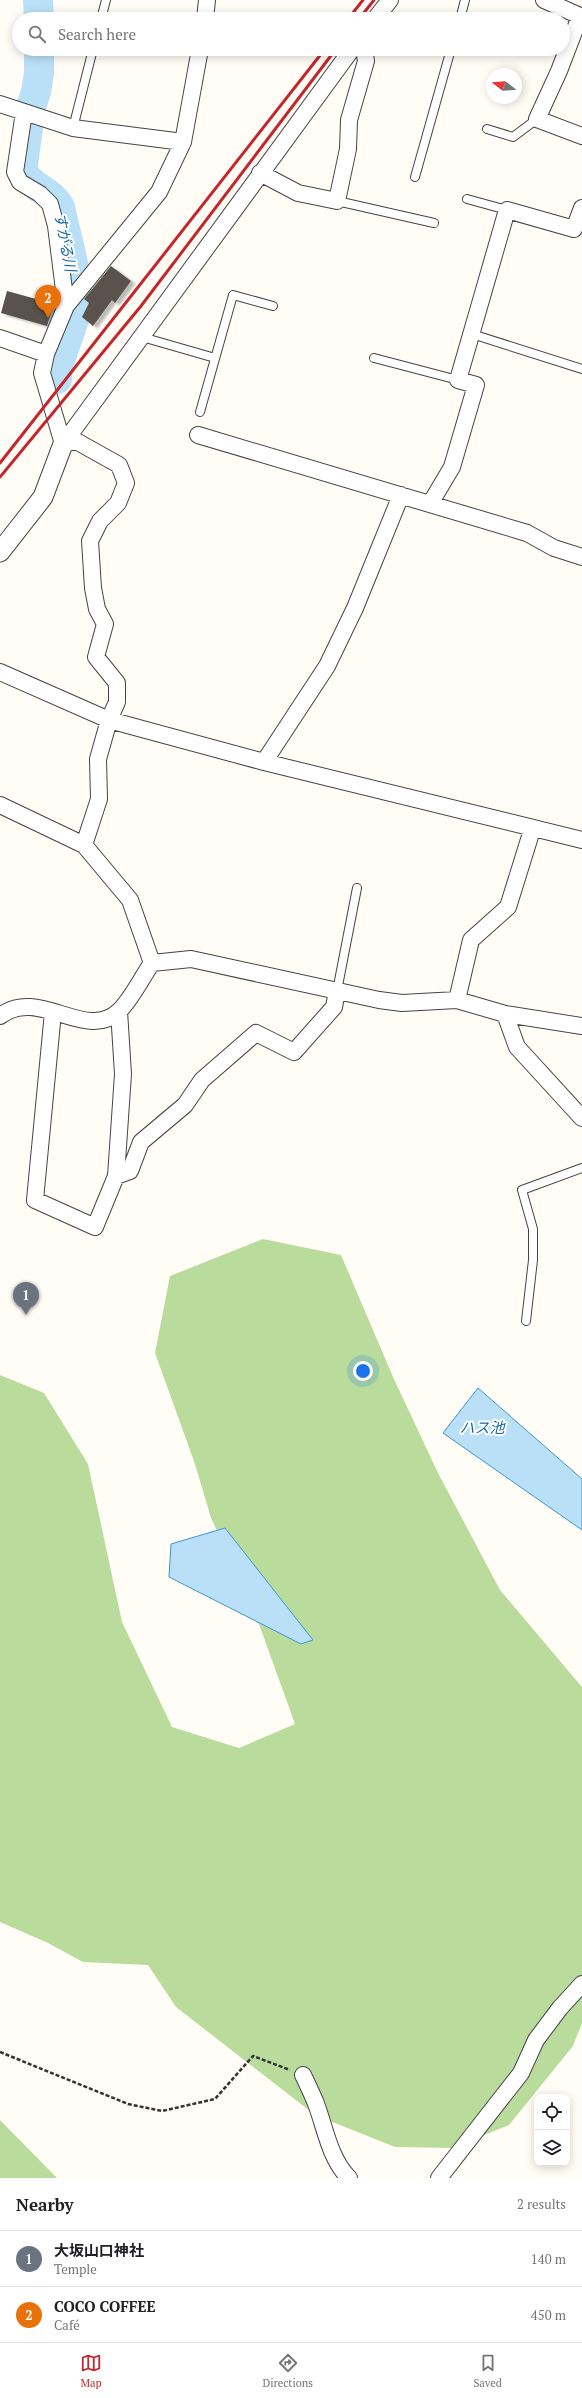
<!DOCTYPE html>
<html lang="en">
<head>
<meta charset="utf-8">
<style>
	:root { --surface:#fff; --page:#f6f6f6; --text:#202124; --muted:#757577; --line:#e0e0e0; --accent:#c4262e }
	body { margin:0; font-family:"PT Serif","Noto Sans JP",serif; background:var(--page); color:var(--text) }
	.controls { position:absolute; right:12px; bottom:12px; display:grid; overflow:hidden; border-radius:8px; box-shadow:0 2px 10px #0003 }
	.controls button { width:36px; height:36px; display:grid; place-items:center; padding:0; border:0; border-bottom:1px solid var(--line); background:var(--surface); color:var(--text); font:20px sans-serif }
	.compass { position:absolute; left:486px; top:68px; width:36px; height:36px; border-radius:50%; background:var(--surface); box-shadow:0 2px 10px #0003; rotate:287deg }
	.you { position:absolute; left:363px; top:1371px; width:14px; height:14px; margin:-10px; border:3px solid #fff; border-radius:50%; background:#1a73e8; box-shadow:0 0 0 6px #1a73e833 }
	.badge { display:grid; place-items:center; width:26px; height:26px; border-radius:50%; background:var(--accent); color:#fff; font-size:13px; font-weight:700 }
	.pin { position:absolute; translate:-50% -33px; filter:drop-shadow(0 1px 2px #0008) }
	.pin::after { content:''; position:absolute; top:21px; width:14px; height:12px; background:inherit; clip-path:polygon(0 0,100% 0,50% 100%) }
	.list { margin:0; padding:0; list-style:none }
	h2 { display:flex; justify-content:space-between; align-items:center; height:52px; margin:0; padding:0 16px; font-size:17px }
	h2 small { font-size:13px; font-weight:400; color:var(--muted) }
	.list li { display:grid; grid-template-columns:26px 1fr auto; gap:12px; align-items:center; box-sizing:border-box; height:56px; padding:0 16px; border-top:1px solid var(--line) }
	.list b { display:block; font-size:15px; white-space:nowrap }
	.list p { margin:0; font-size:13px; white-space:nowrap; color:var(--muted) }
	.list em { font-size:13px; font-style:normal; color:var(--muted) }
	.icon { flex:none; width:22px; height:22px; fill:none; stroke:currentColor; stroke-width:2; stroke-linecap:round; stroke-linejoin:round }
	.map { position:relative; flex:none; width:582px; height:2178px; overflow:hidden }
	.search { position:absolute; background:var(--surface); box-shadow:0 2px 10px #0003; left:12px; right:12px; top:12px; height:44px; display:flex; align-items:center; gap:10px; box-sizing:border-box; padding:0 14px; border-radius:22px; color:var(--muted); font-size:15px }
	.sheet { height:164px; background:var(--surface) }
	nav { display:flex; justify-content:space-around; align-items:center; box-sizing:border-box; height:56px; border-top:1px solid var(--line); background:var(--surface); font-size:11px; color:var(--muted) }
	nav a { display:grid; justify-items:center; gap:2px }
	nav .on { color:var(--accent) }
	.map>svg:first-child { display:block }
	.forest { fill:#b9dc9c }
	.water { fill:#b9e0f7; stroke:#3f96cf }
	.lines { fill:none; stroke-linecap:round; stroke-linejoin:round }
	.river { stroke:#b9e0f7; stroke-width:30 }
	.building { fill:#5a524d; filter:url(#shadow) }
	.service-casing { stroke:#444; stroke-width:10 }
	.minor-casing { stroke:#444; stroke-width:18 }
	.tertiary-casing { stroke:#444; stroke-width:21 }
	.path { stroke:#333; stroke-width:2.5; stroke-dasharray:4 2; stroke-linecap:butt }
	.service { stroke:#fff; stroke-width:8 }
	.minor { stroke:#fff; stroke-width:16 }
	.tertiary { stroke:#fff; stroke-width:19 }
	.rail { stroke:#c4262e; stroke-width:3 }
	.labels { text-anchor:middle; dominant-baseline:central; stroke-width:4; stroke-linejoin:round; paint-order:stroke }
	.water-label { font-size:15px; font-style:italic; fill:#1768a6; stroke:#fff }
</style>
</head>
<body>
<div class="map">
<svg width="582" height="2178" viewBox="0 0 582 2178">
	<defs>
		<filter id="shadow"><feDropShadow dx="4.5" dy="2.5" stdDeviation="1" flood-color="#0004"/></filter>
	</defs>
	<rect width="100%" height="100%" fill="#fffdf5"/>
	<path class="forest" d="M263 1239 341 1255 393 1377 438 1473 500 1590 582 1687V2023L573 2046 509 2125 452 2148 395 2147 315 2115 176 2007 148 1965 83 1962 48 1943 0 1922V1375L44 1393 88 1464 122 1622 172 1727 239 1748 295 1724 255 1613 211 1518 195 1464 155 1353 170 1276Z
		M0 2120 57 2178H0Z"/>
	<path class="water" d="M478 1388 582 1479V1530L443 1433Z
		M225 1528 313 1640 301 1644 169 1577 171 1544Z"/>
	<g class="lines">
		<path class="river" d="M38 0 39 19
			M39 49V73L36 92 31 107 22 171C31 187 51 191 60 207 65 233 80 280 77 305 74 331 58 353 57 379"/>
	</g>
	<path class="building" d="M111 266 131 281 115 303 112 300 93 326 82 317 89 303 84 299Z
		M7 291 54 304 47 326 1 313Z"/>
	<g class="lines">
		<defs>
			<path id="service" d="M101 19 106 0
				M460 19 465 0
				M73 128 93 49
				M487 129 513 137 537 119
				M415 177 451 49
				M467 199 507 210
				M337 201 434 223
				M472 334 582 369
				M142 337 215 358
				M374 358 458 380
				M200 412 233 295 273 306
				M337 991 357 888
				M526 1321 533 1260V1229L522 1190 582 1168"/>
			<path id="minor" d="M544 0 580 16 559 71 537 119 582 136
				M205 19 207 0
				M375 19 390 0
				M0 104 73 128 183 142
				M24 112 15 172 20 182 40 194 50 204 56 226 66 306
				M260 173 298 193 337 201 348 149 349 120 366 61 364 49
				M0 338 46 354
				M198 435 527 533 554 548 582 557
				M63 444 352 49
				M63 444 76 441 119 465 126 483 118 503 100 521 90 541 93 588 97 609 105 624 96 657 117 683V702L109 720 98 759 99 799 84 845
				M63 444 42 373 46 354 66 306 159 192 183 142 200 49
				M430 504 452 467 476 385 458 380 507 210 574 229 582 208
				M0 672 109 720 264 762 582 840
				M264 762 327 666 355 608 401 495
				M0 805 84 845 130 900 152 963C142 977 131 1000 119 1011 86 1043 39 986 0 1016
				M152 963 191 959 379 1000 402 1003 457 1000 471 940 508 907 532 830
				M457 1000 505 1014 582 1026
				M53 1012 35 1200 95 1227 116 1176 123 1074 119 1011
				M505 1014 517 1047 582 1118
				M116 1176 130 1171 141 1142 185 1105 202 1080 256 1033 294 1052 334 1007 337 991
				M303 2075C307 2083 311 2092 315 2101 325 2126 329 2158 349 2178
				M439 2178 521 2073 536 2040 560 2008 582 1984"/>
			<path id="tertiary" d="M0 552 43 497 63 444"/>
		</defs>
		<use href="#service" class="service-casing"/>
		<use href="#minor" class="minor-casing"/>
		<use href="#tertiary" class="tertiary-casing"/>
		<path class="path" d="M0 2052 128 2104 162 2111 215 2099 253 2056 290 2070"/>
		<use href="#service" class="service"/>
		<use href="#minor" class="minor"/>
		<use href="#tertiary" class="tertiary"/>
		<path class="rail" d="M348 19 363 0
			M359 19 374 0
			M0 463 325 49
			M0 477 141 306 336 49"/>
	</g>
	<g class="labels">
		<g class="water-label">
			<text transform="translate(66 242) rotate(79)">すがる川</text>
			<text x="482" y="1427">ハス池</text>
		</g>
	</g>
</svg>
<div class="controls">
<button><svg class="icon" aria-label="locate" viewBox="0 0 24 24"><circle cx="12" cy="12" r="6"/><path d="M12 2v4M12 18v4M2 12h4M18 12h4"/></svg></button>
<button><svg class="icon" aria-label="layers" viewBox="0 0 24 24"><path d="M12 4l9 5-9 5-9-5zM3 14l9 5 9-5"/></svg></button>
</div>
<svg class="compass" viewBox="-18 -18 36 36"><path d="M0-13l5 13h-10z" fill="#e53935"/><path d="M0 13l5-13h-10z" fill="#757577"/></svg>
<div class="you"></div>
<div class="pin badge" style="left:26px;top:1315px;background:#6b7280">1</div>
<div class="pin badge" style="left:48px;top:318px;background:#e8710a">2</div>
<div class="search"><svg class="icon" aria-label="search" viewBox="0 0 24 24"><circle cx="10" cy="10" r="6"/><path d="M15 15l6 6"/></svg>Search here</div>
</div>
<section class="sheet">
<h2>Nearby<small>2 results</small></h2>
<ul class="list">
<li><span class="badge" style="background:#6b7280">1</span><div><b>大坂山口神社</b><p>Temple</p></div><em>140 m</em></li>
<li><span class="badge" style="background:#e8710a">2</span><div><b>COCO COFFEE</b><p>Café</p></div><em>450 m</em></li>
</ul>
</section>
<nav>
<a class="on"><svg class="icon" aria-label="map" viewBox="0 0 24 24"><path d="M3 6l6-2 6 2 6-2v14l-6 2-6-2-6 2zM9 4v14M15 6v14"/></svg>Map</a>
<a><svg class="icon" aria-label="directions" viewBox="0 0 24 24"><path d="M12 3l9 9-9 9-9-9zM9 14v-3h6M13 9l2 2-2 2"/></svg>Directions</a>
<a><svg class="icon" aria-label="saved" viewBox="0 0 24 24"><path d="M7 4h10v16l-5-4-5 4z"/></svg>Saved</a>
</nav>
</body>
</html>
